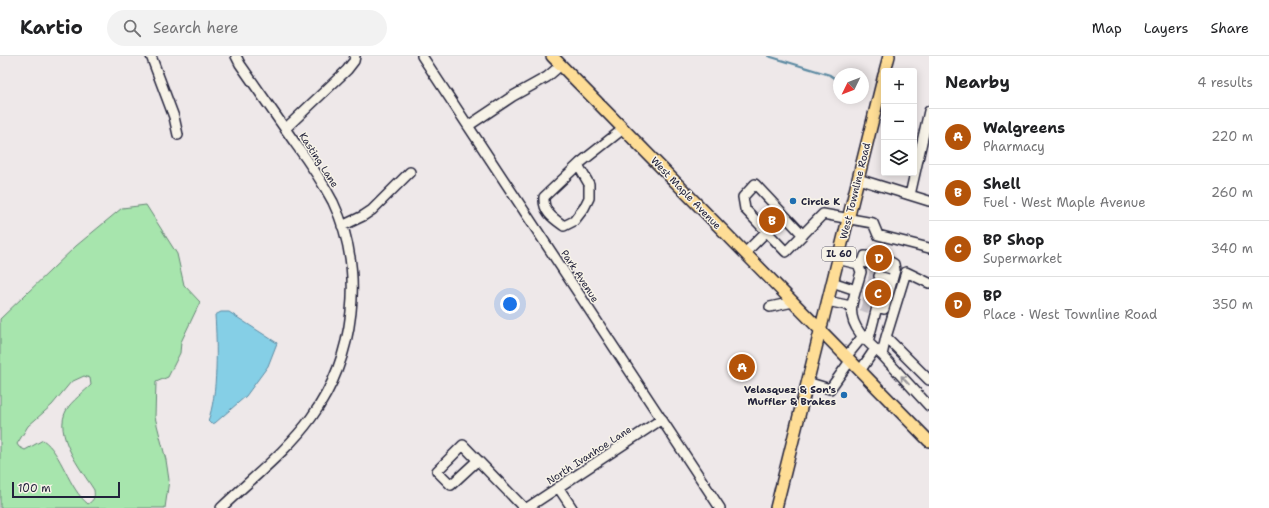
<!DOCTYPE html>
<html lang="en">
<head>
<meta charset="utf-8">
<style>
	:root { --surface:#fff; --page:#f2f2f2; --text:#202124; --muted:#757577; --line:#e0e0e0; --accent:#b45309 }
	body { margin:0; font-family:"Shantell Sans",sans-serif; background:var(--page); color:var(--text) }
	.controls { position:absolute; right:12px; top:12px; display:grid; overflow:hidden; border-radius:4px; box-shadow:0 2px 10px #0003 }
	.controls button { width:36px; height:36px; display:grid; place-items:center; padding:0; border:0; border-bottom:1px solid var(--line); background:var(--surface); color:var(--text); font:20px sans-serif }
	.compass { position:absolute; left:833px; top:12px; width:36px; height:36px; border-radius:50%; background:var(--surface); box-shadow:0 2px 10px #0003; rotate:227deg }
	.scale { position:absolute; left:12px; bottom:10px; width:108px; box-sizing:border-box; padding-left:4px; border:2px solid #22223b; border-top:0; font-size:11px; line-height:14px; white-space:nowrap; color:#22223b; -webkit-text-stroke:3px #f7f3e8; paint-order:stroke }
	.you { position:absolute; left:510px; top:248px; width:14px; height:14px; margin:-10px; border:3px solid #fff; border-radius:50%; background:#1a73e8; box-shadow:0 0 0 6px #1a73e833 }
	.badge { display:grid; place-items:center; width:26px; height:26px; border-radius:50%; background:var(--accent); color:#fff; font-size:13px; font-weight:700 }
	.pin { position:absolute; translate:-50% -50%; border:2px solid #fff; box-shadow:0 1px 4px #0006 }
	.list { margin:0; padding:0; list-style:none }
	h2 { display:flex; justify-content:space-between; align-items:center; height:52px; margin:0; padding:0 16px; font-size:17px }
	h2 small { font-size:13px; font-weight:400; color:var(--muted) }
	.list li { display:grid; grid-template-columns:26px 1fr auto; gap:12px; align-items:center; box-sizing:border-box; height:56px; padding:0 16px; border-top:1px solid var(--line) }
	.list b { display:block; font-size:15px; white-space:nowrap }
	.list p { margin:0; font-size:13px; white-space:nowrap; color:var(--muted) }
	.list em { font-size:13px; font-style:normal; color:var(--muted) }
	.icon { flex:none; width:22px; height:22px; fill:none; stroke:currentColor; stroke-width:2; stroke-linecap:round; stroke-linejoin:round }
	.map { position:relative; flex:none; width:929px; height:452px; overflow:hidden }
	header { display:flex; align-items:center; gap:24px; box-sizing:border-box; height:56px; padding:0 20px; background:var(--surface); border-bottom:1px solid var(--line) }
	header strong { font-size:19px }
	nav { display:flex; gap:22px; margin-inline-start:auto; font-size:14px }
	.search { width:280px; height:36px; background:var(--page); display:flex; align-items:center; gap:10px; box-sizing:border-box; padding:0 14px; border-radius:22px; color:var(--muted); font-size:15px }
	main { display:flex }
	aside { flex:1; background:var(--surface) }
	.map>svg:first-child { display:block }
	.green { fill:#a7e5ad; stroke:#648474; fill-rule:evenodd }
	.water { fill:#85cfe6; stroke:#5d8aa2 }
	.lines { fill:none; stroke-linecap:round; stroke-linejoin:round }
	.stream { stroke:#5d8aa2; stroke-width:2 }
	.minor-tunnel { stroke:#c5c0c6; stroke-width:9; stroke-dasharray:9 4.5; stroke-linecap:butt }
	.minor-casing { stroke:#22223b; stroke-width:12 }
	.major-casing { stroke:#22223b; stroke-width:14 }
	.minor { stroke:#f7f3e8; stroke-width:9 }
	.major { stroke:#fedd96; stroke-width:11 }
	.oneway { stroke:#97959a }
	.poi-dot { fill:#1f6fb2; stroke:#f7f3e8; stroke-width:1.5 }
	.labels { text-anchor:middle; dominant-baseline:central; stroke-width:3; stroke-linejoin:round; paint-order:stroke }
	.shield { fill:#f7f3e8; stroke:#62616f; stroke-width:1 }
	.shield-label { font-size:9px; font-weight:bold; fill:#22223b }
	.street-label { font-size:10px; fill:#22223b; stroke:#f7f3e8 }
	.poi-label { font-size:10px; font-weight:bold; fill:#22223b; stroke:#f7f3e8; text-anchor:start }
</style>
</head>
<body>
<header>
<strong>Kartio</strong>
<div class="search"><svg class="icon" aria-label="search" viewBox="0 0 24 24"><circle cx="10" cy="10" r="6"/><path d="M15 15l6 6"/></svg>Search here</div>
<nav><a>Map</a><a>Layers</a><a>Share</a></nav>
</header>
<main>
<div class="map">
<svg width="929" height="452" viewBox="0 0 929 452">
	<rect width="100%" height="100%" fill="#eee8e9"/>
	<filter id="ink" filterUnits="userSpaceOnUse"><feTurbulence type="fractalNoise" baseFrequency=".025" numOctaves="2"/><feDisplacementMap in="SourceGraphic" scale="8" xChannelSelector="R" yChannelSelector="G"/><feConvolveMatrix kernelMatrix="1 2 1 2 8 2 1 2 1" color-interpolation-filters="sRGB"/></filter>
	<g filter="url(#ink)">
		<path class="green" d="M146 149 177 198 184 229 200 246 181 286 180 297 168 321 156 326 155 361 166 404 169 424 165 452H0V263L76 190 122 152ZM84 320 90 322 91 329C85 335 71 346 67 353 52 378 81 413 94 434 95 441 94 444 88 448 68 432 62 397 43 384L25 394 19 391 17 388 28 370 52 349 71 326Z"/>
		<path class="water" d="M221 256H229L277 287 268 310 246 340 215 367 211 368 208 365C218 339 217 288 215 259Z"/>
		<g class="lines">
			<path class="stream" d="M768 0 830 19 839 25"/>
			<path class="minor-tunnel" d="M872 201 887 204
				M869 218 879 220
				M868 225 877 228
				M863 242 873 244
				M861 250 870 253"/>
			<defs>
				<path id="minor" d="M151 0 174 61 178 79
					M422 0 720 452
					M468 70 513 40 547 21 561 9
					M285 73 347 14 354 5 355 0
					M578 109 589 128V142L584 152 574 165 564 170C553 162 543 156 544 141L580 107 623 73
					M858 123 929 145
					M910 139 929 55
					M342 170 363 160 372 154 410 116
					M803 179 755 128 743 141 745 153 786 196 823 158 873 167 878 179 929 192
					M745 197 766 176
					M837 203 858 208 861 216C858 227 854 238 852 249 848 270 868 287 882 299L886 281 906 216 929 227
					M887 204 894 208 895 214
					M863 206 865 200 872 201
					M858 208 863 206 895 214 884 253 877 251 868 286
					M879 220 892 224
					M832 226 856 234
					M877 228 890 231
					M873 244 885 248
					M827 245 851 250
					M770 251 793 246
					M886 281 929 324
					M882 299 929 350
					M846 301 863 280
					M860 315 875 293
					M807 326 830 333 850 305
					M478 404 451 429 437 415 463 389 524 452
					M558 431 572 452
					M221 452C250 424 288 394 311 362 355 301 366 215 333 146 322 125 309 106 295 87 277 61 258 34 240 8L236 0
					M527 452 662 363"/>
				<path id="major" d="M552 0 929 385
					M885 15 889 0
					M776 452 884 19"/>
			</defs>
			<use href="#minor" class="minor-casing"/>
			<use href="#major" class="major-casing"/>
			<use href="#minor" class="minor"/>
			<use href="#major" class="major"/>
		</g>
		<defs><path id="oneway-shaft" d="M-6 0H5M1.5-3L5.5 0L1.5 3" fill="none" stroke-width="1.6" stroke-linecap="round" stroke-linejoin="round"/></defs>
		<use class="oneway" href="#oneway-shaft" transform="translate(905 324) rotate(-133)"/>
	</g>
	<g class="poi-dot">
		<circle cx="793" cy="145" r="4"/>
		<circle cx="844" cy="339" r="4"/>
	</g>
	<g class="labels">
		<rect class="shield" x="822" y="191" width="34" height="14" rx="3"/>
		<g class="shield-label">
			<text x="839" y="198">IL 60</text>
		</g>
		<g class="street-label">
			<text transform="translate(319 104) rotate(57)">Kasting Lane</text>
			<text transform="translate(855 135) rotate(-76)">West Townline Road</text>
			<text transform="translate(686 137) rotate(46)">West Maple Avenue</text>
			<text transform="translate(580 220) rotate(57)">Park Avenue</text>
			<text transform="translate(589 399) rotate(-33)">North Ivanhoe Lane</text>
		</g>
		<g class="poi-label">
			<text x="801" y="145">Circle K</text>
			<text x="836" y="333" text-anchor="end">Velasquez &amp; Son's<tspan x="836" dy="12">Muffler &amp; Brakes</tspan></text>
		</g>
	</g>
</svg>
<div class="controls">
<button>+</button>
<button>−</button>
<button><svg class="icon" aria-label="layers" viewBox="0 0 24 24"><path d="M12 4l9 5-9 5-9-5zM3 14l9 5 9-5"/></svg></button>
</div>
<svg class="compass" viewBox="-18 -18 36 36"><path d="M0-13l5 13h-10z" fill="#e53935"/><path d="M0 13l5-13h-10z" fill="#757577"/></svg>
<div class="scale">100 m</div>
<div class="you"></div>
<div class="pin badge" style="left:742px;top:311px">A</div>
<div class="pin badge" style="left:772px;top:164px">B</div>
<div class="pin badge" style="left:878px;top:237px">C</div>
<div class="pin badge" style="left:879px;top:202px">D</div>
</div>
<aside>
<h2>Nearby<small>4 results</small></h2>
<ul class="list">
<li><span class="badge">A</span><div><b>Walgreens</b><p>Pharmacy</p></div><em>220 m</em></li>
<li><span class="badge">B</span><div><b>Shell</b><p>Fuel · West Maple Avenue</p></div><em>260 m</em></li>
<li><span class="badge">C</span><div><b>BP Shop</b><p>Supermarket</p></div><em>340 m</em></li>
<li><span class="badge">D</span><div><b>BP</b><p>Place · West Townline Road</p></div><em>350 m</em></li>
</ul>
</aside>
</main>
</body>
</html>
